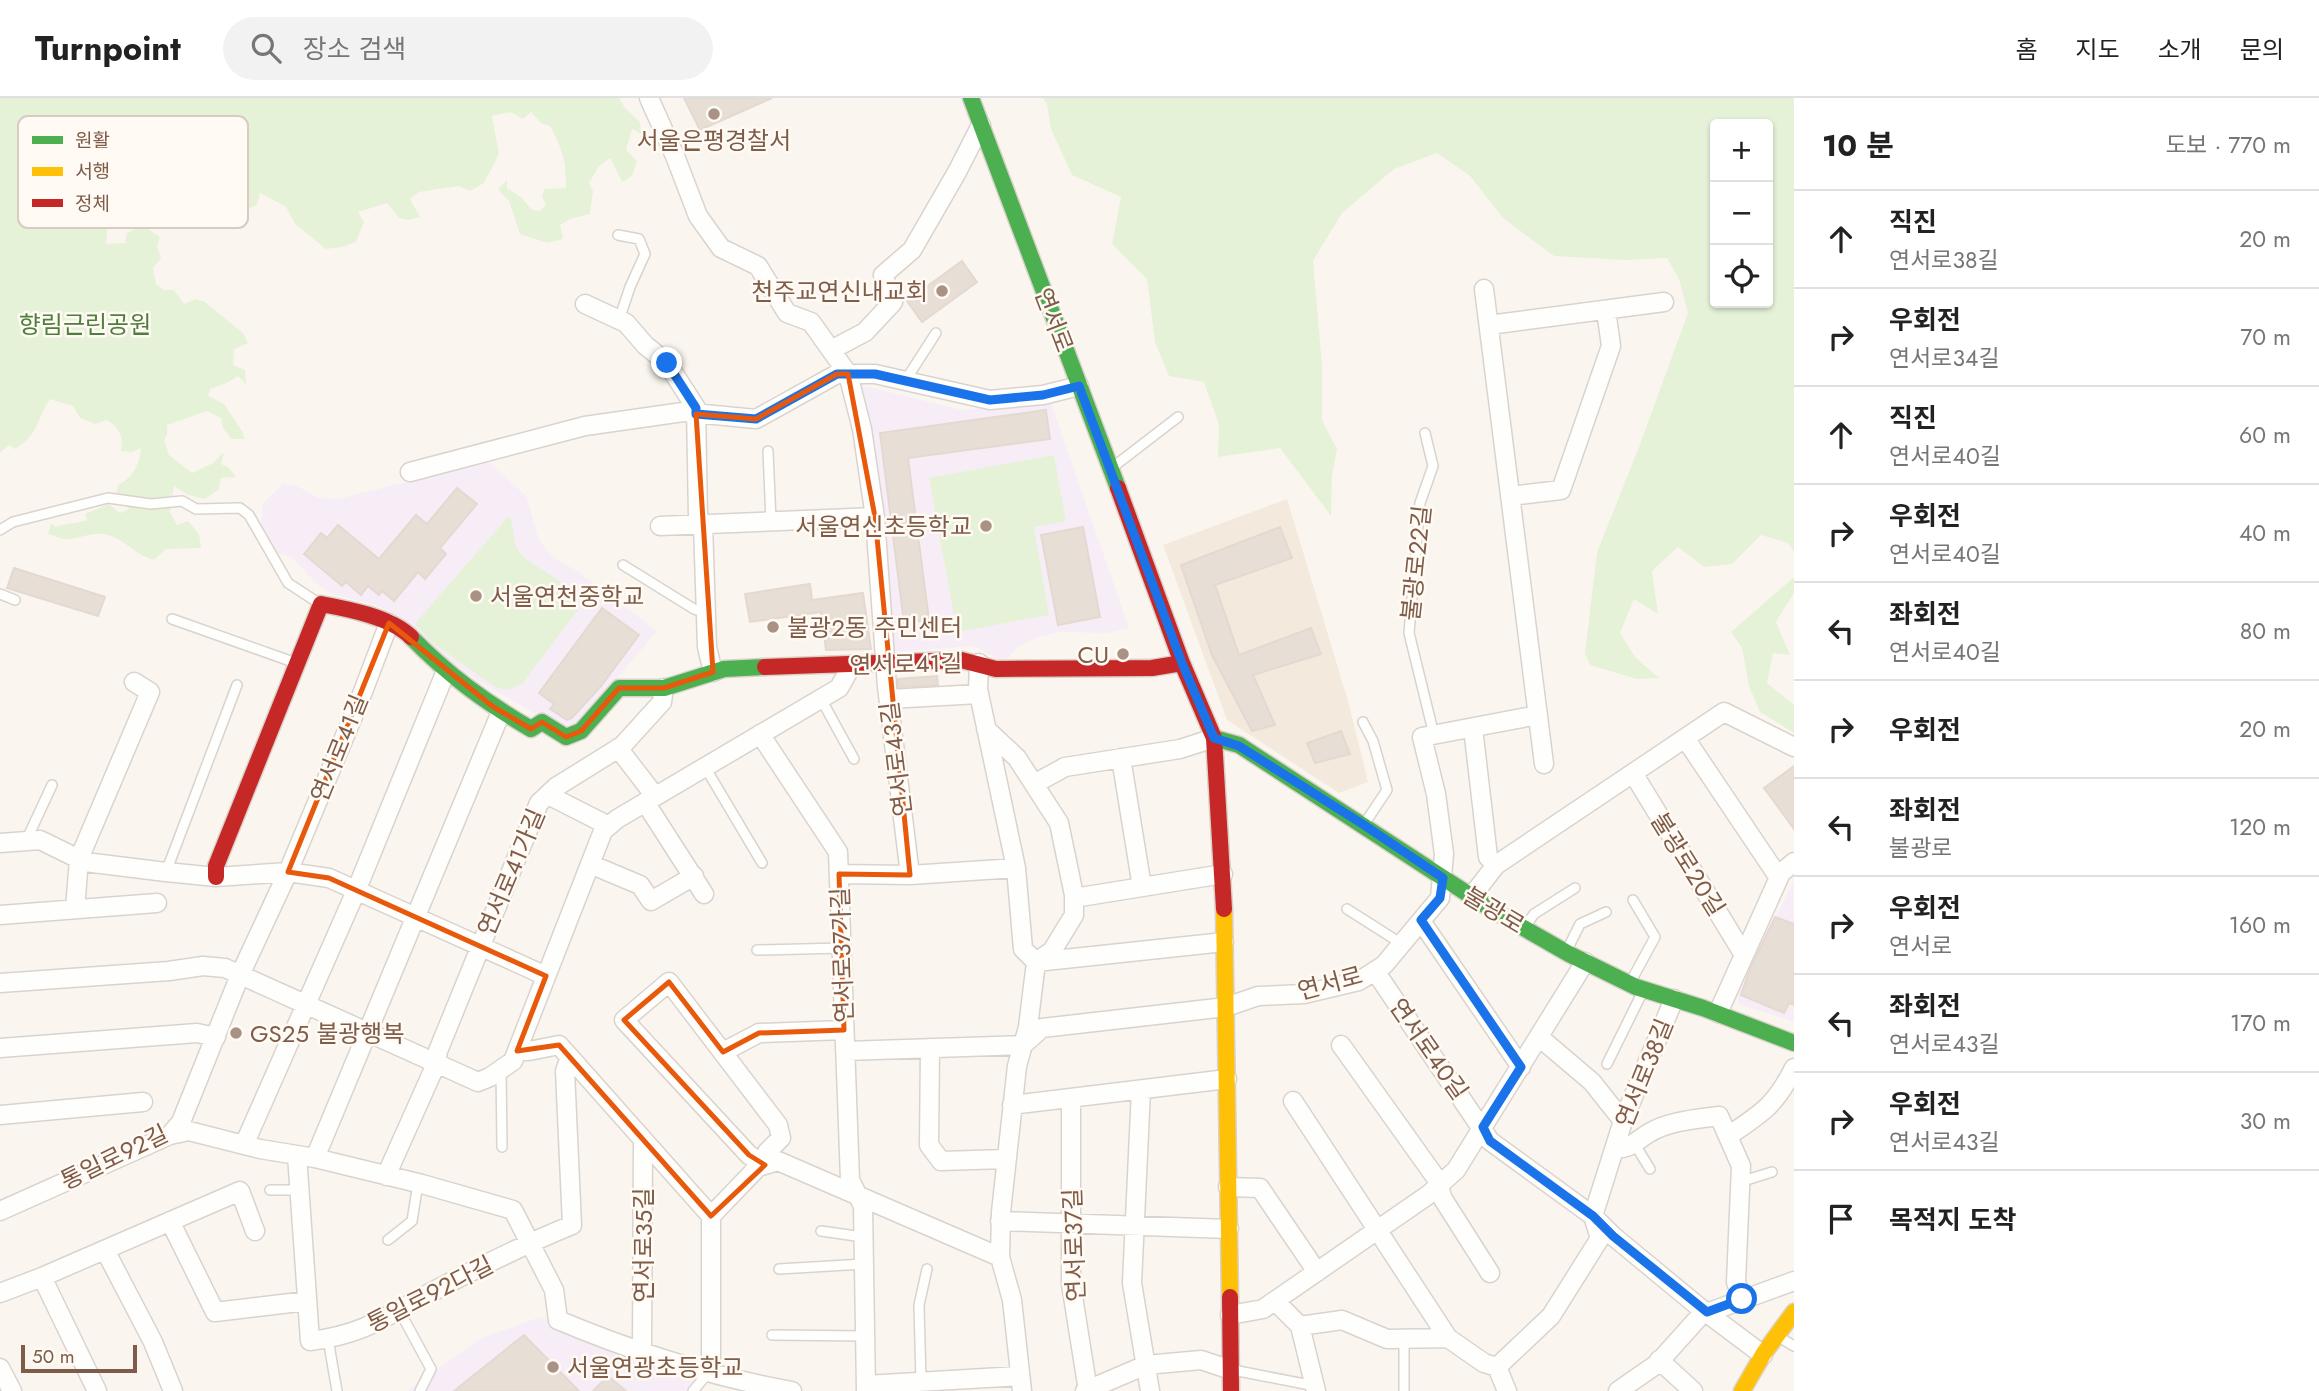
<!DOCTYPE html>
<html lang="ko">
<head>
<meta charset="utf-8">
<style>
	:root { --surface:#fff; --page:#f2f2f2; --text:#222; --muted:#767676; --line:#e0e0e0 }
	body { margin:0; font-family:Jost,"Noto Sans KR",sans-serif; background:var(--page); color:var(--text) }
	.controls { position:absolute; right:21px; top:21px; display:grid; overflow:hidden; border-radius:7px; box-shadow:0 2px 5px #0004 }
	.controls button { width:63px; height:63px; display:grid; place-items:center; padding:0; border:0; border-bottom:2px solid var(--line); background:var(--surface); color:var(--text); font:35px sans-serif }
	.scale { position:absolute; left:21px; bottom:18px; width:116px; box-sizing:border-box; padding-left:7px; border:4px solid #7e5c49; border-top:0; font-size:19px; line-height:24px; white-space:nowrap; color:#7e5c49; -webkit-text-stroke:5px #fffaf3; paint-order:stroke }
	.stop { position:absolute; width:21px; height:21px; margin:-16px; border:5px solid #1a73e8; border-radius:50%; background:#fff }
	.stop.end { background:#1a73e8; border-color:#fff; box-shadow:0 2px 7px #0008 }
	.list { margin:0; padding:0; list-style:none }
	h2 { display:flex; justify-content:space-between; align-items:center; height:91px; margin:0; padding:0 28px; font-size:30px }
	h2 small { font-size:23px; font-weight:400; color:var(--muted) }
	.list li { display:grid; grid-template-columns:46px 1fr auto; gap:21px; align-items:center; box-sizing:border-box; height:98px; padding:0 28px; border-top:2px solid var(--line) }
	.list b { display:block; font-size:26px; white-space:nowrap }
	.list p { margin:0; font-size:23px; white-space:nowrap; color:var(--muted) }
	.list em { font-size:23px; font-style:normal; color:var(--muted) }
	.icon { flex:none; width:38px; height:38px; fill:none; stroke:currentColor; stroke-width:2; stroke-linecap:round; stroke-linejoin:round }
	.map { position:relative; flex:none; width:1794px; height:1293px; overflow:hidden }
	header { display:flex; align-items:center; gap:42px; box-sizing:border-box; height:98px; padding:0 35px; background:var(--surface); border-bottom:2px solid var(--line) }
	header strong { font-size:33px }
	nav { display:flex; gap:38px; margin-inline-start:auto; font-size:24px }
	.search { width:490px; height:63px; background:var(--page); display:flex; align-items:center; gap:18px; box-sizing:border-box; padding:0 24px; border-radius:38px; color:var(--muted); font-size:26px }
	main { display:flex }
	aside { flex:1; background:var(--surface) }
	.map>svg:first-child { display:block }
	.residential { fill:#f3e9dc }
	.education { fill:#f7edf6 }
	.green { fill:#e6f2d8; fill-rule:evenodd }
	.building { fill:#e7ded5; stroke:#e4d9d0; stroke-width:2 }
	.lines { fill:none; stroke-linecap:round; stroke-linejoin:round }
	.lane-casing { stroke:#dad3cd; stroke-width:12 }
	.street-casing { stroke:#dad3cd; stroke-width:21 }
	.fast-casing { stroke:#dad2ca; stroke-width:19 }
	.slow-casing { stroke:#dad2ca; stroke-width:19 }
	.jam-casing { stroke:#dad2ca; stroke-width:19 }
	.lane { stroke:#fefefd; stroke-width:9 }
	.street { stroke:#fefefd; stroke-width:18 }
	.fast { stroke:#4caf50; stroke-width:16 }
	.slow { stroke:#ffc107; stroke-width:16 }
	.jam { stroke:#c62828; stroke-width:16 }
	.route { stroke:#1a73e8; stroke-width:9 }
	.marked { fill:none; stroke:#e8590c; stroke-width:5; stroke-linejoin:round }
	.poi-dot { fill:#a99283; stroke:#fffaf3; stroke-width:2.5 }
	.labels { text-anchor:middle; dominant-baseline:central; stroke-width:5; stroke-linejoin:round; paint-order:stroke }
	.poi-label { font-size:24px; fill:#7e5c49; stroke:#fffaf3; text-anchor:start }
	.street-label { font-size:24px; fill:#7e5c49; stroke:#fffaf3 }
	.park-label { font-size:24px; fill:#4f7f3c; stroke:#fffaf3 }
	.key { fill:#fffaf3; stroke:#d8cbc0; stroke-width:2 }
	.key-label { font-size:19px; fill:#7e5c49 }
</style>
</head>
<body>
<header>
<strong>Turnpoint</strong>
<div class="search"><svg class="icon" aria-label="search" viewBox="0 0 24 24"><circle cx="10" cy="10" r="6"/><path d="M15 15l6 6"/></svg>장소 검색</div>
<nav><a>홈</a><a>지도</a><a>소개</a><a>문의</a></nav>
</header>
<main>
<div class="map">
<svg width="1794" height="1293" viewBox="0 0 1794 1293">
	<rect width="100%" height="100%" fill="#faf6ef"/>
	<path class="residential" d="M1287 401 1348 603 1368 684 1339 695 1227 622 1163 447Z"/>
	<path class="education" d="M861 287 962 312 1050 302 1129 530 1107 535 1060 534 1039 539 1021 547 1003 564 975 548 894 554 867 326Z
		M477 362 491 366 527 399 538 439 545 450 556 461 577 473 657 533 573 632 560 630 475 581 425 544 399 518 375 507 332 496 319 488 290 458 276 455 261 426 263 405 283 386 295 387 319 400 338 401 422 380Z
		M1794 782V924L1739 906 1738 896Z
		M540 1219 627 1256 706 1282 695 1293H407L481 1240Z"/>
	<path class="green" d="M0 0H619L625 10 640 24 641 36 632 31 626 52 637 63 632 78 622 84 610 60 599 68 589 85 593 93 590 116 570 121 560 127 563 141 547 145 520 136 509 103 498 91 507 82V90L521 99 532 112 540 113 546 107 542 99 544 91 566 90C566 61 563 53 550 28L541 25 531 14 523 21 510 14 492 18 499 56 484 85 470 93 459 88 419 94 410 101 420 119 409 122 399 120 387 105 358 114 364 124 356 144 342 149 326 151 295 126 286 109 260 95 257 107 237 115 215 103 181 104 157 109 141 105 130 100 123 108 113 105 115 117 107 133 106 146 125 145 127 135 142 127 160 139 157 148 161 160 153 170 156 186 164 192H174L184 206 195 201 205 204 243 235 248 245 234 251 233 267 245 272 246 286 238 278 227 285 210 291 208 298 224 306 242 333 245 341H231L223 330 221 320 207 313 167 327V337L164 342 169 357 192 375 213 365 224 354 221 366 228 369 236 379 221 380 218 392 205 401 188 397 174 388 170 414 177 427 188 423 199 436 201 450 166 451 154 462C135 457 124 440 104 436 91 434 75 442 65 441 60 441 53 437 48 436L51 425 55 429C66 425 76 426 87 422L85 416 109 406 120 415 129 411 116 398 118 387C134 379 139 367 141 350L132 354 121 353C123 338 120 330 107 322L95 326 80 320 73 308 50 301C35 324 40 335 15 351L9 347 0 355Z
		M1043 0H1794V454L1788 445 1761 437 1732 466 1704 469 1678 449 1652 473 1658 516 1634 501 1620 535 1635 559 1659 580 1637 581 1590 567 1585 555 1597 454 1639 349 1688 215 1679 181 1667 160 1624 162 1554 158 1503 120 1470 78 1437 55 1394 71 1342 115 1313 163 1322 267V322L1337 351 1332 378 1331 418 1280 350 1218 359 1219 327 1204 284 1169 278 1155 244 1147 181 1112 146 1121 99 1072 77 1051 31 1047 6ZM1715 26H1768V205H1715Z
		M1054 357 1066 423 1034 429 1049 517 957 534 929 380Z
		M509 418C517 431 510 448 524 459 539 472 581 490 578 512L522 586 508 592 495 589 431 544 416 527 417 523Z
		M1794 479V495L1776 524 1790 557 1773 555 1767 585 1794 607V635L1760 614 1749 588 1742 550 1731 534Z"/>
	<path class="building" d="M684 0H772L700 32Z
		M962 163 977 184 922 224 907 203Z
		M1046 312 1050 341 908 360 929 522 904 525 880 335Z
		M457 390 477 406 440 450 446 456 425 481 418 474 394 503 382 493 379 497 368 488 361 497 346 484 342 488 304 456 321 435 327 440 338 427 379 461 416 417 427 426Z
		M1083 429 1100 519 1058 527 1041 437Z
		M1280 429 1292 460 1215 487 1239 557 1311 530 1321 556 1253 577 1275 627 1252 633 1212 557 1181 467Z
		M14 470 105 499 98 518 7 490Z
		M810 486 812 502 863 495 871 551 826 552 821 514 750 524 745 496Z
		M602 510 639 537 601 588 572 620 567 622 550 611 554 606 539 595Z
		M937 578 938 587 898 589V581Z
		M1341 633 1350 656 1315 665 1307 645Z
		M1794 668V731L1764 690Z
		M1775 819 1794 826V907L1789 905 1784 915 1741 897 1750 871Z
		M524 1237 579 1293H454Z
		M608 1278 626 1293H593Z"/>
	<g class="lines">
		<defs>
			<path id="lane" d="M618 137 639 141 645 156 630 189 619 222
				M905 283 936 235
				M1425 335 1433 368 1420 405 1409 535 1434 637
				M768 353 771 423
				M1113 369 1178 319
				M0 432 13 424 108 400 151 406 182 403 196 411 240 410 249 417 288 485 320 506
				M623 467 694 511 706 515
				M0 496 15 502
				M172 521 296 565
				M821 601 854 661
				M1363 624 1373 643 1387 692 1365 725
				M705 669 762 765
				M26 743 52 687
				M166 774 237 587
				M1347 811 1402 846
				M1525 829 1534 816 1575 790
				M757 852 842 850
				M1567 852 1580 826 1606 814
				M1630 885 1655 839 1633 802
				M1607 966 1643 893
				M501 971 502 1049
				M1634 1045 1650 1071
				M1740 1084 1772 1074
				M270 1092H300
				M821 1133 863 1139
				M388 1142 412 1123 418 1085
				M779 1171 864 1166
				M399 1212 431 1271 420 1293
				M772 1237 865 1238
				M1777 1238 1794 1248
				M328 1241 337 1293
				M1233 1272 1315 1288
				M921 1284 919 1207 927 1171
				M693 1293 709 1274
				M1404 1293V1240"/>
			<path id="street" d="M649 0 675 58 698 118 721 150 758 168 787 215 811 224 848 276 862 331 875 419 887 589 910 777
				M1484 191 1544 666
				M585 206 626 225 645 247 667 265 696 310 698 418 703 426 707 549 713 574
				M1489 227 1664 204
				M831 252 865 234 893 204 883 177 912 152 957 74 981 27
				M410 374 585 328 683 314 756 321 837 276H875L990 302 1043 297 1079 288
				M1510 398 1561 392 1611 248 1606 212
				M660 428 875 419
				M979 565 978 591 1016 770 1023 851 1036 864 1224 844
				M889 601 979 596
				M1473 630 1488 759 1496 767
				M986 631 1017 660 1059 725 1074 797V817L1052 853 1036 864 1028 929 1017 968 1001 1114 1000 1159 1012 1202 1022 1293
				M760 636 838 754 850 1082 863 1108 866 1293
				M1685 640 1779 780
				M618 650 655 698
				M1121 660 1142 789
				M1633 675 1744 857
				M1034 686 1065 669 1180 651 1214 640
				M548 697 609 728
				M645 704 704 796
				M0 745 40 742 85 764 166 774 216 779 288 774 329 780 546 878
				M590 766 640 787 651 803 694 778
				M839 776 910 777 1016 770
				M1471 799 1496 767 1724 614 1794 649
				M1074 800 1223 776
				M75 811 79 761 150 594 134 584
				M0 817 157 805
				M1421 823 1521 969
				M1375 873 1490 1043 1593 1118 1613 1138 1699 1209 1763 1257
				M669 884 778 1027 781 1040 767 1054 765 1067 749 1057 624 922Z
				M0 885 169 873 203 868 225 870 478 984 490 979 513 963 603 733 617 721 839 590 852 567
				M1718 915 1781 775 1794 764
				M1539 939 1592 984 1623 1023
				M1341 947 1436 1080 1443 1101 1490 1175
				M0 950 197 935 216 939
				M930 950 929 1047 941 1063 1006 1061
				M517 953H529L559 947 711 1118
				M845 953 1023 947 1042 930 1226 909 1258 898 1304 896 1359 883 1384 867 1440 800 1444 756 1436 696 1422 639 1538 617
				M723 954 759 935 844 932
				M1141 992 1132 1185 1150 1293
				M1071 1000V1186L1088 1293
				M1293 1003 1448 1240
				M1012 1007 1227 981
				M0 1017 143 1004
				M170 1037 189 1033 260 1051 315 1060 422 1086 513 1112 554 1192 558 1222C632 1253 712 1279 792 1293
				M1728 1038C1762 1015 1775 1008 1794 970
				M244 1047 356 793 446 573
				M1615 1050C1630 1052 1637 1042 1649 1035 1668 1023 1697 1021 1719 1018L1741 1068 1736 1184 1742 1201
				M297 1057 310 1243C361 1237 384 1220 428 1196 475 1171 523 1147 572 1127L565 973 570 959
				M315 1060 501 614
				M386 1078 436 966 438 953 539 705 556 689 622 648 662 604 664 590
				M1228 1089 1260 1090 1317 1174
				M0 1113 170 1037 181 1024 240 877 288 774 359 604 389 525
				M711 1118 758 1069 778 1063 1000 1159
				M170 1123 215 1214 307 1203
				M1000 1123 1229 1131
				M105 1152 153 1244 173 1293
				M42 1179 97 1293
				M0 1195 42 1179 240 1093 255 1133
				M1275 1203 1300 1228 1316 1293
				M1230 1217 1263 1211 1428 1097 1456 1072 1585 864
				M1300 1228 1342 1222 1387 1241 1448 1240 1484 1265 1497 1269
				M642 1253 643 1042
				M1659 1262 1693 1293
				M1497 1269 1551 1218 1600 1140 1593 1118 1623 1023 1674 901
				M1497 1269 1507 1293
				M0 1270 12 1293
				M711 1273V1118
				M866 1287 1020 1278
				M1085 1293 1146 1267 1201 1262 1231 1272
				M1618 1293 1657 1266 1701 1217 1794 1183"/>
			<path id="fast" d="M971 0 1118 390
				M411 539C448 577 485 604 531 631L542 624 566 639 581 633 619 590H664L724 571 765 569
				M1214 640 1239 647 1494 813 1569 856 1636 889 1703 910 1794 945"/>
			<path id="slow" d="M1224 811 1230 1199
				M1742 1293 1764 1255 1794 1214"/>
			<path id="jam" d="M1118 390 1182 565 1214 640 1224 811
				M765 569 961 562 996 571 1152 570 1182 565
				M216 779V768L321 506C348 511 391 519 411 539
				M1230 1199 1231 1293"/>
		</defs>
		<use href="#lane" class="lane-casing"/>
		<use href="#street" class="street-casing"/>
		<use href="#fast" class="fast-casing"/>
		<use href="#slow" class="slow-casing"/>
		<use href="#jam" class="jam-casing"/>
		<use href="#lane" class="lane"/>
		<use href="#street" class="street"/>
		<use href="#fast" class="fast"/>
		<use href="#slow" class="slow"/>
		<use href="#jam" class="jam"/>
	</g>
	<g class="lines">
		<path class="route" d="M667 265 696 310V316L756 321 837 276H875L990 302 1043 297 1079 288 1182 565 1214 640 1239 648 1364 727 1443 780 1440 800 1421 822 1521 969 1483 1029 1490 1043 1593 1118 1613 1138 1707 1214 1742 1201"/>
	</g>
	<path class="marked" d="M837 276H848L875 419 910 777 839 776 844 932 759 935 723 954 669 884 624 922 749 1057 765 1067 711 1118 559 947 517 953 546 878 329 780 288 774 389 525 492 608 531 631 542 624 566 639 581 633 619 590H664L713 574 696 316 756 321Z"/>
	<g class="poi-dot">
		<circle cx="714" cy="16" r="7"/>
		<circle cx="942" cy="193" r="7"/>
		<circle cx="986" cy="428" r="7"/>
		<circle cx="476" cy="498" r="7"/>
		<circle cx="773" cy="529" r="7"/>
		<circle cx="1123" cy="556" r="7"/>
		<circle cx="236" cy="935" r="7"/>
		<circle cx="553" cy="1269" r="7"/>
	</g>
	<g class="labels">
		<g class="poi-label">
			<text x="714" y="42" text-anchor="middle">서울은평경찰서</text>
			<text x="928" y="193" text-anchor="end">천주교연신내교회</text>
			<text x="972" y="428" text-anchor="end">서울연신초등학교</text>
			<text x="490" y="498">서울연천중학교</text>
			<text x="787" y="529">불광2동 주민센터</text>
			<text x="1109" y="556" text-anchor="end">CU</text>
			<text x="250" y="935">GS25 불광행복</text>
			<text x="567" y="1269">서울연광초등학교</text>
		</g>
		<g class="street-label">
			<text transform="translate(1054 222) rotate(69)">연서로</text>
			<text transform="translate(1416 465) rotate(-84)">불광로22길</text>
			<text transform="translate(906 566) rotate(-1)">연서로41길</text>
			<text transform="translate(339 650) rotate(-68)">연서로41길</text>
			<text transform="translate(896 661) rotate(-97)">연서로43길</text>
			<text transform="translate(1688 766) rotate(58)">불광로20길</text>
			<text transform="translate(511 774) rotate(-67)">연서로41가길</text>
			<text transform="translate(1494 812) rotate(31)">불광로</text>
			<text transform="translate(842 857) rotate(-92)">연서로37가길</text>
			<text transform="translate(1330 885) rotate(-15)">연서로</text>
			<text transform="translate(1429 951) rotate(55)">연서로40길</text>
			<text transform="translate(1644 975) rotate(-68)">연서로38길</text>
			<text transform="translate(114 1059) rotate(-26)">통일로92길</text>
			<text transform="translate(643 1147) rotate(-90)">연서로35길</text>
			<text transform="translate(1074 1147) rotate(-92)">연서로37길</text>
			<text transform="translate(430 1196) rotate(-27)">통일로92다길</text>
		</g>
		<g class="park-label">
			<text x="85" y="226">향림근린공원</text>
		</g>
	</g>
	<rect x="18" y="18" width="230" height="112" rx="10" class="key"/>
	<rect x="32" y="38" width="31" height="8" fill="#4caf50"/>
	<rect x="32" y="69" width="31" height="9" fill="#ffc107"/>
	<rect x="32" y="101" width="31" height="8" fill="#c62828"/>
	<g class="key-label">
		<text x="75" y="49">원활</text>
		<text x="75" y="80">서행</text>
		<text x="75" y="112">정체</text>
	</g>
</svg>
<div class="controls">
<button>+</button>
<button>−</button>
<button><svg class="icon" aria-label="locate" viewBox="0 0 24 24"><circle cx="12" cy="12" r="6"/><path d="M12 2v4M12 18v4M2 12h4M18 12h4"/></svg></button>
</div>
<div class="scale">50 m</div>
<div class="stop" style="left:1742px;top:1201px"></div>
<div class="stop end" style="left:667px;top:265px"></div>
</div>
<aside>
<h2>10 분<small>도보 · 770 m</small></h2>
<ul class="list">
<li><svg class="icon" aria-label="ahead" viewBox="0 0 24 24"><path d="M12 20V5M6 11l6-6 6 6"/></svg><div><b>직진</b><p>연서로38길</p></div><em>20 m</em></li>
<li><svg class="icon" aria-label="right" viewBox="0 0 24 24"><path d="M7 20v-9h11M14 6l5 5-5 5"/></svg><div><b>우회전</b><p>연서로34길</p></div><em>70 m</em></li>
<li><svg class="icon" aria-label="ahead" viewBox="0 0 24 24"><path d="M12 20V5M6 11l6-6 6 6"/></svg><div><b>직진</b><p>연서로40길</p></div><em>60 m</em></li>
<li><svg class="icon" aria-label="right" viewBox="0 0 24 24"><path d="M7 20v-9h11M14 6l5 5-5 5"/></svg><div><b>우회전</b><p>연서로40길</p></div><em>40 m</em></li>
<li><svg class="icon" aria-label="left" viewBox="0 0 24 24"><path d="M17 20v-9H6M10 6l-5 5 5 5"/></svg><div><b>좌회전</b><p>연서로40길</p></div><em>80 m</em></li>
<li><svg class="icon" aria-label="right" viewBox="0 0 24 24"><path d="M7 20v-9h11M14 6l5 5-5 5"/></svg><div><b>우회전</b></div><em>20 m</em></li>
<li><svg class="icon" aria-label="left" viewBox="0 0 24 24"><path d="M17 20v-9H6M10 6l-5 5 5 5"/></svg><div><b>좌회전</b><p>불광로</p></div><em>120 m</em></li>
<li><svg class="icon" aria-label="right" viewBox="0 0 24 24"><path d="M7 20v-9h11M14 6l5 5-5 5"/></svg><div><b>우회전</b><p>연서로</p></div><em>160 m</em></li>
<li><svg class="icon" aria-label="left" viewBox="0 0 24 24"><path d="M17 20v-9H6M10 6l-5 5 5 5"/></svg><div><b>좌회전</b><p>연서로43길</p></div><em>170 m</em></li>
<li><svg class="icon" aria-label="right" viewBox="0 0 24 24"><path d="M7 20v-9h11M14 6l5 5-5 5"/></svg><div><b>우회전</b><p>연서로43길</p></div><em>30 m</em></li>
<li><svg class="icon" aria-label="arrive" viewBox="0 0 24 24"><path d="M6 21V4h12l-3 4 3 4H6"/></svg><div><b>목적지 도착</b></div></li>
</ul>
</aside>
</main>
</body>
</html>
